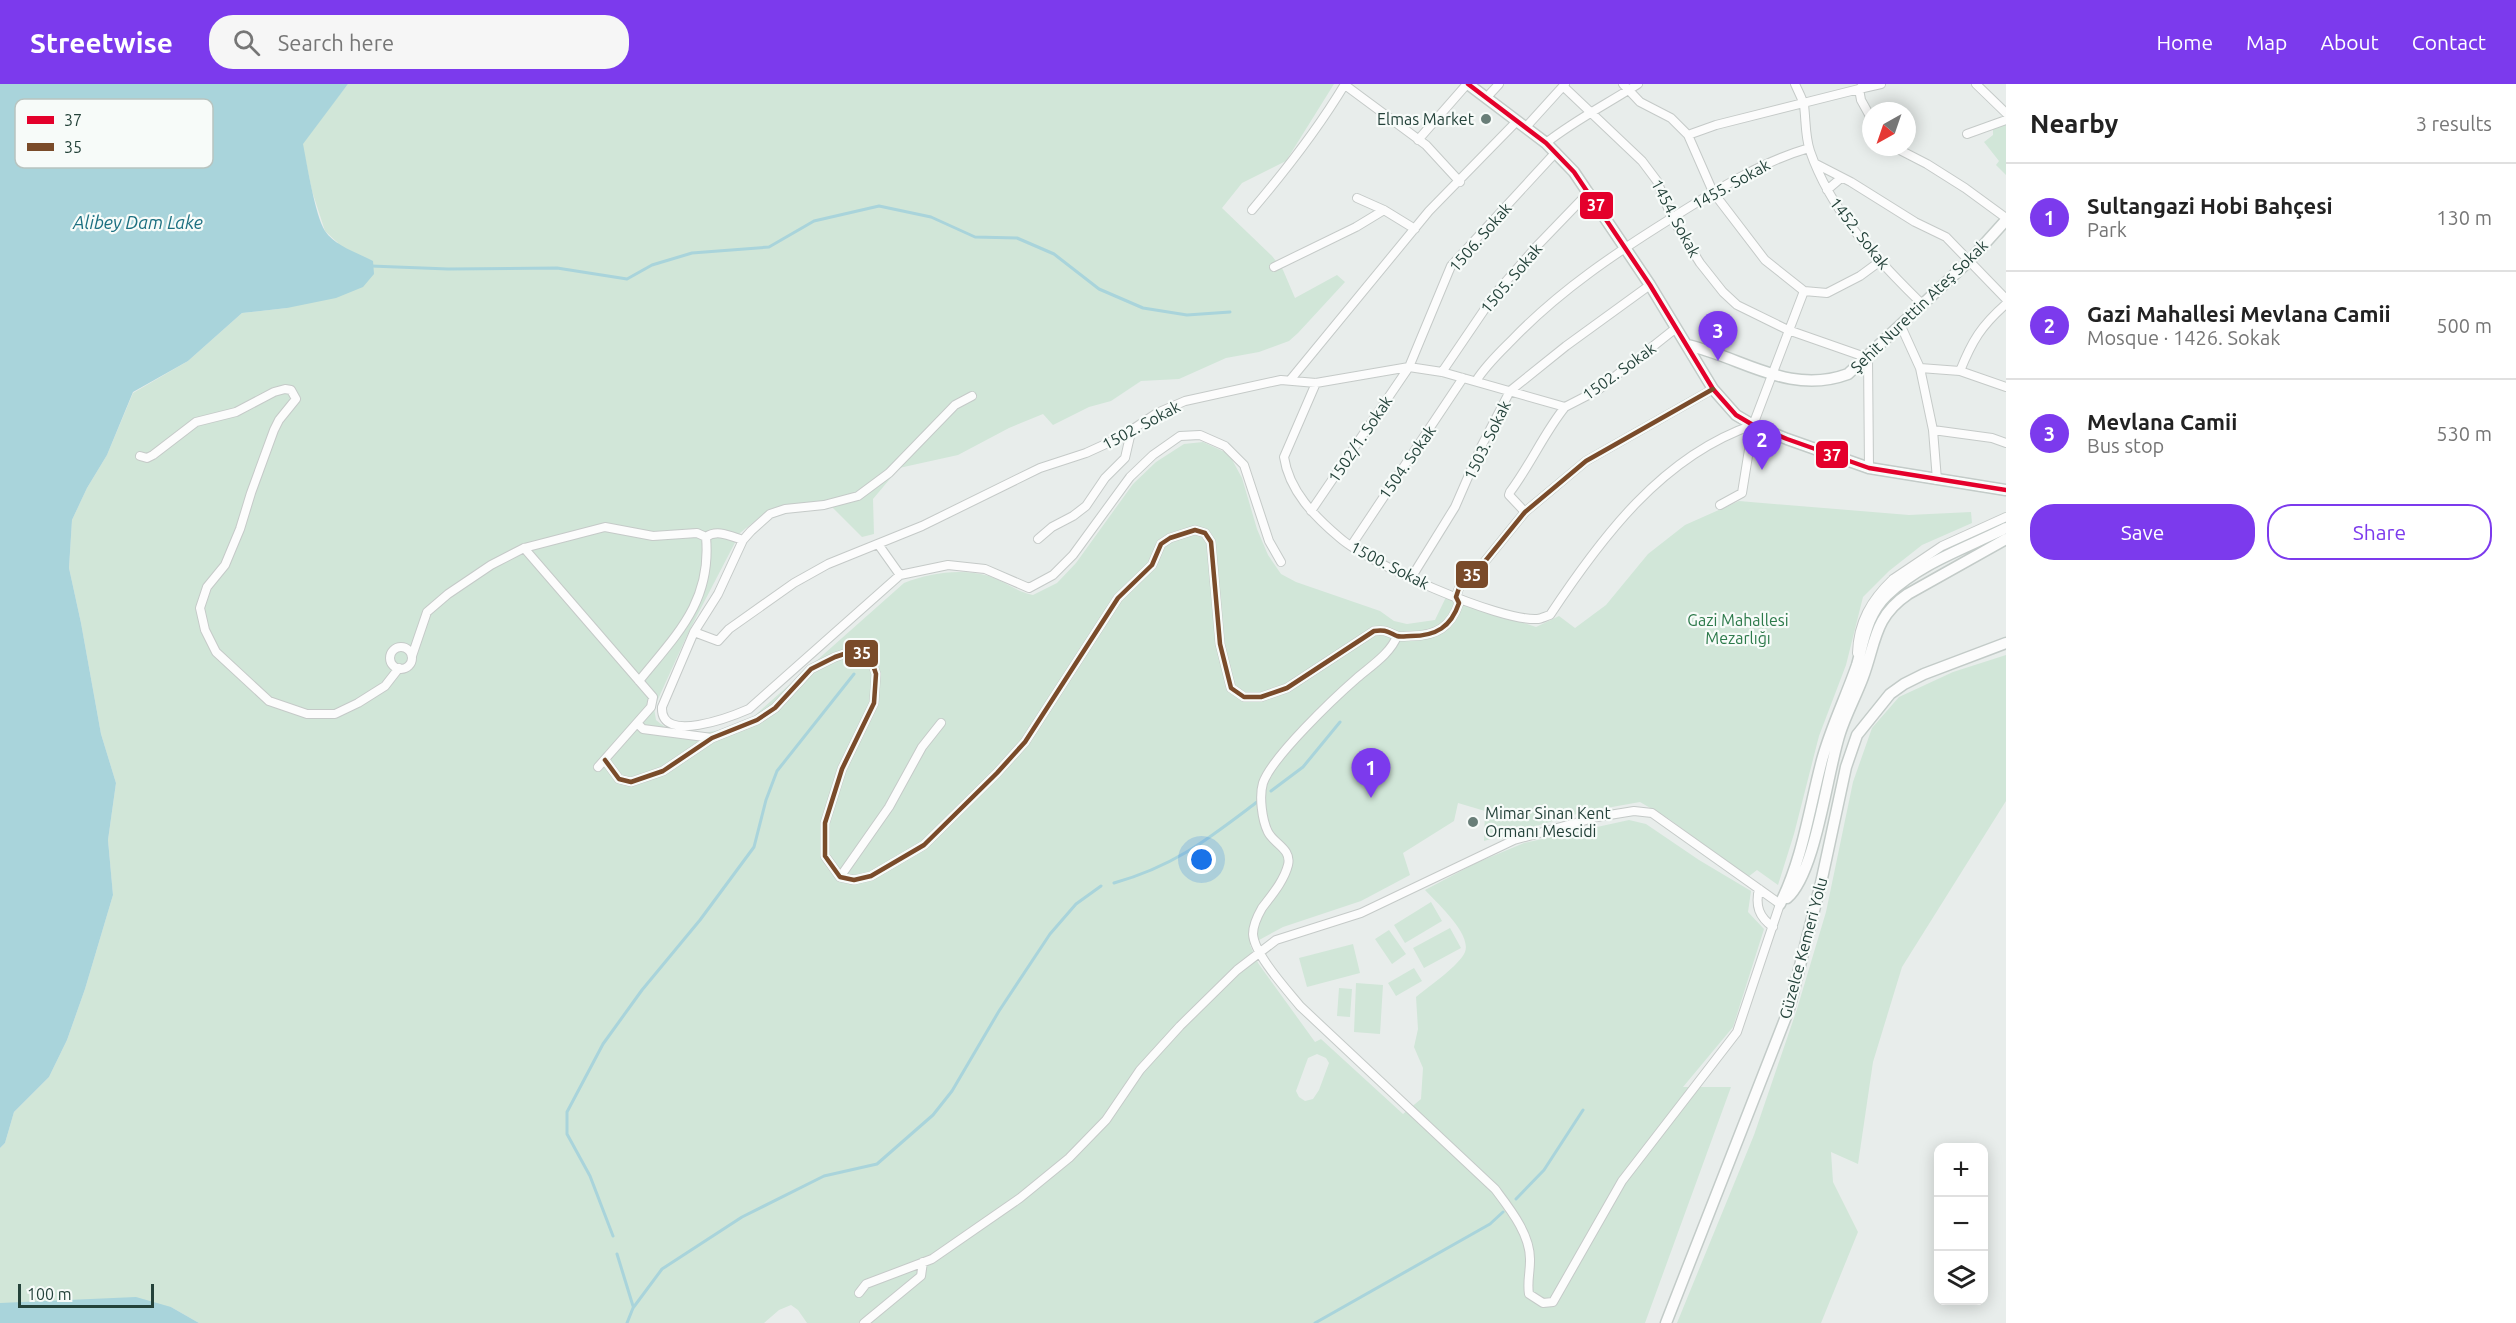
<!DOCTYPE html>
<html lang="en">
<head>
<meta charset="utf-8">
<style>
	:root { --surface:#fff; --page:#f6f6f6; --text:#222; --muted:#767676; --line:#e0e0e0; --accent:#7c3aed }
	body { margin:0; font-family:Ubuntu,sans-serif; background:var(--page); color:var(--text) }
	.controls { position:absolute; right:18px; bottom:18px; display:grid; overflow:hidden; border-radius:12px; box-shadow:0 3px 15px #0003 }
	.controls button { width:54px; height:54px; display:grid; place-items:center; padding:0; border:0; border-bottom:2px solid var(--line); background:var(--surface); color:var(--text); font:30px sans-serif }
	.compass { position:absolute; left:1862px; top:18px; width:54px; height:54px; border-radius:50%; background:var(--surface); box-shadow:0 3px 15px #0003; rotate:220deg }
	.scale { position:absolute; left:18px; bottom:15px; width:136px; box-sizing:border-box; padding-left:6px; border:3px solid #24423a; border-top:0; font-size:16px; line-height:21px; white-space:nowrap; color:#24423a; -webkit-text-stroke:4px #f7fbf9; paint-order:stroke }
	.you { position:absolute; left:1202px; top:776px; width:21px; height:21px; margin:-15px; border:4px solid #fff; border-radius:50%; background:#1a73e8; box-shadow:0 0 0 9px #1a73e833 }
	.badge { display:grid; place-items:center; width:39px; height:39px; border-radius:50%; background:var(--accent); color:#fff; font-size:20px; font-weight:700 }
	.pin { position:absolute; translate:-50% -50px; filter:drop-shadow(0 2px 3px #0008) }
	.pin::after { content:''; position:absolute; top:32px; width:21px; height:18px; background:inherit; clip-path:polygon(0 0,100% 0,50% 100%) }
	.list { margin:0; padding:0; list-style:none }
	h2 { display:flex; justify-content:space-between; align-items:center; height:78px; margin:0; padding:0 24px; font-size:26px }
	h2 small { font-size:20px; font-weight:400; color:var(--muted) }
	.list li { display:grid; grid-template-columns:39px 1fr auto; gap:18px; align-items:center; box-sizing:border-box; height:108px; padding:0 24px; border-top:2px solid var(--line) }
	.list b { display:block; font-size:22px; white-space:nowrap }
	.list p { margin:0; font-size:20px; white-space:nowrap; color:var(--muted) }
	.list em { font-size:20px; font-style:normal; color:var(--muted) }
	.actions { display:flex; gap:12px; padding:18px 24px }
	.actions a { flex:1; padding:14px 0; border:2px solid var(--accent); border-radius:24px; text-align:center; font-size:21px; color:var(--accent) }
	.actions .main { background:var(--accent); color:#fff }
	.icon { flex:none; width:33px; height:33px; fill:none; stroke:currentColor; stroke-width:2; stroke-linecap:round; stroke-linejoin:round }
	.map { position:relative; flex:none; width:2006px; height:1239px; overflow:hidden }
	header { display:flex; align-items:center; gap:36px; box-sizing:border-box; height:84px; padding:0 30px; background:var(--accent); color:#fff }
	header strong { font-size:28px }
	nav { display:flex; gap:33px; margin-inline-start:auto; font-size:21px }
	.search { width:420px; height:54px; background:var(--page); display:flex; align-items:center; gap:15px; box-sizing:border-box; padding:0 21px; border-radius:24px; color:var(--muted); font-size:22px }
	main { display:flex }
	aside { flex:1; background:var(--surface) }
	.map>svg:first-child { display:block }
	.green { fill:#d1e6d8; fill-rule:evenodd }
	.water { fill:#a9d4db }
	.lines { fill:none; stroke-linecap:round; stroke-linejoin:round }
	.stream { stroke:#a9d4db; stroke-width:3 }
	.street-casing { stroke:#c5cac8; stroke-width:10 }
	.secondary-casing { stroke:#c3cbc8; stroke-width:13 }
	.street { stroke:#fcfcfc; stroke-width:8 }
	.secondary { stroke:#fcfcfc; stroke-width:10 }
	.bus-1-casing { stroke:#f7fbf9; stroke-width:9 }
	.bus-2-casing { stroke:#f7fbf9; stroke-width:9 }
	.bus-1 { stroke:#e4002b; stroke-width:4.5 }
	.bus-2 { stroke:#7a4b2a; stroke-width:4.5 }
	.poi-dot { fill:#697e78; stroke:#f7fbf9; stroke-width:2 }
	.labels { text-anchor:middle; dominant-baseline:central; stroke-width:4.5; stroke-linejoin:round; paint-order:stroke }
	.poi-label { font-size:16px; fill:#24423a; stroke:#f7fbf9; text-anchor:end }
	.street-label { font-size:16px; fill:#24423a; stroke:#f7fbf9 }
	.park-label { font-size:16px; fill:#2d7a4b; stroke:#f7fbf9 }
	.water-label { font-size:18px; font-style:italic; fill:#1c6f80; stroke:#f7fbf9 }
	.key { fill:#f7fbf9; stroke:#b8c4c0; stroke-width:1.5 }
	.key-label { font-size:16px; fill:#24423a }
	.line-badge { stroke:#f7fbf9; stroke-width:2 }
	.badge-label { font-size:16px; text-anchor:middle; font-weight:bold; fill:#fff }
</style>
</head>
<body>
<header>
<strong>Streetwise</strong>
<div class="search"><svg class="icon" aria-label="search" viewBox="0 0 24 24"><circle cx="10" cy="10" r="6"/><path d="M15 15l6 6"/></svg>Search here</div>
<nav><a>Home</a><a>Map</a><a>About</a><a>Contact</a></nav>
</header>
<main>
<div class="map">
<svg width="2006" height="1239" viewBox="0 0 2006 1239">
	<rect width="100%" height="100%" fill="#e8edeb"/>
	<path class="green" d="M348 0H1334L1286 77 1242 99 1222 124 1272 172 1283 186 1295 214 1337 191 1345 198 1298 249 1289 257 1259 268 1226 274 1179 295 1141 297 1111 317 1089 323 1053 341 1043 330 1009 344 958 371 899 384 873 415 874 450 862 453 826 417 770 425 740 449 689 547 654 624 656 636C684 661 722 647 753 633L904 499C930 489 961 484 989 492 1004 497 1017 508 1033 511L1057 499 1076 479 1133 400 1156 378 1184 360 1203 358 1229 370 1242 394 1257 445 1268 471 1281 490 1296 498 1380 527 1394 537 1407 540 1435 536 1446 513 1536 543 1559 532 1575 544 1606 521 1648 470 1685 441 1739 417 1909 431 1971 428 1972 439 1922 461 1889 487 1863 513 1846 581 1819 652 1794 750 1778 801 1757 786 1748 793 1669 735 1640 718 1584 728 1484 757 1485 727 1458 719 1454 737 1403 769 1410 791 1361 817 1283 843 1250 861 1258 879 1315 958 1321 955 1403 1030 1421 1015 1423 984 1414 963 1418 945 1416 913C1428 903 1460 881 1465 868 1472 850 1436 818 1425 806L1476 779 1524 759 1629 736 1646 740 1699 776 1751 807 1748 828 1764 845 1733 943 1683 1003H1731L1645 1239H807L798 1226 791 1221 779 1226 764 1239H199L171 1223 0 1219V1064L5 1059 14 1028 49 993 67 956 85 905 113 811 108 756 116 699 101 650 81 539 69 484 72 436 87 404 107 371 133 309 188 277 242 229 287 224 338 159 325 147 312 107 302 59ZM1317 970 1326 974 1329 979 1319 1006 1313 1015 1305 1017 1299 1013 1296 1007 1308 974Z
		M2006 38V91L1996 81 1999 77 1984 58 1993 51V42Z
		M2006 571V717L1902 883 1873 978 1858 1080 1831 1068 1833 1098 1858 1148 1821 1239H1677L1754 1051 1797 925 1826 828 1853 698 1872 644 1899 613 1953 588Z
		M1431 818 1442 837 1405 859 1394 841Z
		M1450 844 1461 864 1424 884 1413 864Z
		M1389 846 1406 870 1392 880 1375 855Z
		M1353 860 1360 889 1307 903 1299 874Z
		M1414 884 1422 897 1396 912 1388 899Z
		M1356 899 1383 901 1380 950 1354 948Z
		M1339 904 1352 905 1350 933 1337 932Z"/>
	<path class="water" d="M0 0H348L303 60C307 80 315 131 325 147 335 162 358 169 373 177L374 190 363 203 336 214 287 224 242 229 188 277 133 308 107 371 87 404 72 436 69 484 81 539 101 650 116 699 108 756 113 811 85 905 67 956 49 993 14 1028 5 1059 0 1064Z
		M136 1213 171 1223 199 1239H0V1219Z"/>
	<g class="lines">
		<path class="stream" d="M371 182 448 185 557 184 627 195 652 181 692 169 769 163 814 137 879 122 931 133 975 153 1017 154 1054 170 1099 205 1143 224 1187 231 1230 228
			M1271 707 1303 683 1340 638
			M1114 799C1175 782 1208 755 1257 718
			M1516 1115 1544 1086 1583 1026
			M613 1152 590 1092 567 1050V1028L603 960 642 906 700 836 754 763 766 716 777 687 854 590
			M617 1170 633 1222
			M627 1239 633 1224 662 1185 742 1133 824 1092 877 1080 933 1031 952 1007 999 927 1050 850 1076 820 1101 802
			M1315 1239 1490 1140 1503 1128"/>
		<defs>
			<path id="street" d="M1623 0 1640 18 1671 34 1688 51 1713 108 1765 176 1804 207 1827 209 1860 192 1879 178
				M1795 0C1798 7 1802 14 1804 21 1806 37 1805 52 1810 67 1831 128 1877 176 1922 220
				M1976 0 2006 29
				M1345 1 1426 61 1460 98
				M1563 2 1642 77 1657 97 1672 134 1700 179 1723 208 1737 221 1788 246 1868 274 1869 384
				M1487 13 1499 0
				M1871 34 1861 16 1859 5 1881 0
				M1526 43 1565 0
				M1967 50 2006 36
				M1688 51 1716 41 1859 5 1864 0
				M1418 56 1467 0
				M1546 59C1575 36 1607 20 1638 0
				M1894 63 1927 80 1965 104 2006 134
				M1816 80 1851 98 1915 138 1946 153 2006 215
				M1827 106 1841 94
				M1357 114 1384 126 1415 145
				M1252 126C1286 86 1318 45 1345 0
				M1274 183 1356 143 1384 126
				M1900 240 1920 284 1933 346 1937 396
				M1920 284 1960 287 2006 303
				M1960 287C1972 257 1981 242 2006 220
				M1442 288 1495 210 1536 163 1589 108
				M1291 295 1429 127 1517 37
				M1476 297C1486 281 1499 269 1512 256 1560 206 1617 168 1675 132 1718 105 1761 78 1809 64
				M1316 299 1284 373C1289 407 1315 433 1340 454 1370 480 1498 537 1537 535 1541 535 1546 532 1550 531 1601 454 1662 372 1753 341
				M972 312 955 321 889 389 858 412 824 421 785 425 770 430 751 447 743 456 718 510 694 548 662 623C660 661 733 632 749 625L900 491 948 481 985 485 1029 504 1053 491 1073 471 1130 393 1153 371 1180 352 1200 351 1225 362 1244 381 1269 457 1281 478
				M1933 346 1992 354 2006 359
				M140 372 147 374 153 371 196 338 236 328 274 308 285 305 291 306 296 315 279 336 274 346 251 409 240 445 225 481 207 503 200 524 205 546 216 568 269 617 307 630H335L358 619 385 602 399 584
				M1720 421 1742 409 1753 341 1804 207
				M1311 427 1409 283 1451 182 1556 68
				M1525 428 1509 411 1510 408C1531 380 1544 349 1565 323
				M706 453C717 445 730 452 743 456
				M1038 455 1052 443 1073 432 1086 422 1105 394 1125 374 1131 348
				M878 460 900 491
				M1351 462 1463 294
				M524 464 653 613 651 623 598 683
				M1411 494 1455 423 1482 361 1510 307 1566 262 1650 201
				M1902 498 1893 495 1942 462 2006 433
				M694 548 718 557 729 545 794 499 828 480 922 442 1040 384 1086 369 1121 353 1157 329 1185 317 1281 296 1316 299 1409 283 1442 288 1565 323 1598 306 1676 244
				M390 574a11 11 0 1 1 22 0a11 11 0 1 1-22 0Z
				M1857 569C1858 538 1871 516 1893 495
				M412 572 427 528 448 510 491 481 524 464 605 443 653 452 697 449 706 453C712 518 676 551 639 597
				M637 639 643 645 712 654
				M605 676 619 695 631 698 663 687 712 654 757 636 775 624 811 585 835 573 856 566 871 575 876 590 874 619 842 685 825 739V772L840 793 854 796 871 792 924 761 997 689 1025 658 1118 514 1152 481 1161 460 1170 454 1195 446 1205 449 1211 458 1220 560 1231 604 1244 613H1261L1287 604 1374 547C1385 545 1388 548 1397 552 1400 553 1407 552 1411 552 1436 552 1451 543 1459 519L1456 513 1459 504 1482 481 1525 428 1586 377 1713 305
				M840 793 889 723 922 663 941 639
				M1759 805C1755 822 1759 833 1773 843
				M859 1209 866 1200 932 1175 1020 1114 1069 1074 1106 1036 1140 986 1180 942 1237 886 1276 856 1361 829 1514 756 1597 733 1634 727 1652 729 1780 820 1737 948 1622 1097 1553 1218 1543 1219 1529 1210C1527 1198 1530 1189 1530 1177 1531 1151 1510 1125 1495 1105L1300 922C1287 906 1254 870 1253 850 1253 841 1258 831 1262 824 1271 812 1284 797 1288 781 1292 765 1274 760 1268 748 1262 736 1259 712 1263 699 1272 673 1334 614 1357 594 1371 582 1391 569 1397 552
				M864 1239 921 1192 923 1178"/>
			<path id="secondary" d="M1468 0 1546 59 1574 88 1650 201 1713 305 1736 331 1753 341 1787 355 1869 384 2006 406
				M1687 261C1742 273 1789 312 1848 290L1970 176 2006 136
				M1787 814C1816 789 1827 688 1840 649 1846 630 1856 612 1863 593 1876 558 1874 533 1908 510L2006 455
				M1780 820C1803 774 1809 725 1822 676 1831 643 1846 613 1857 581 1864 556 1867 530 1887 511 1922 478 1964 465 2006 444
				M1666 1239 1789 925 1821 799 1846 683 1857 651 1890 610 1904 600 1924 590 2006 559"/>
		</defs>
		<use href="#street" class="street-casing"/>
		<use href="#secondary" class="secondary-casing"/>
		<use href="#street" class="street"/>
		<use href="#secondary" class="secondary"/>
		<defs>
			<path id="bus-1" d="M1468 0 1546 59 1574 88 1650 201 1713 305 1736 331 1753 341 1787 355 1869 384 2006 406"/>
			<path id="bus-2" d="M605 676 619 695 631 698 663 687 712 654 757 636 775 624 811 585 835 573 856 566 871 575 876 590 874 619 842 685 825 739V772L840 793 854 796 871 792 924 761 997 689 1025 658 1118 514 1152 481 1161 460 1170 454 1195 446 1205 449 1211 458 1220 560 1231 604 1244 613H1261L1287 604 1374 547C1385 545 1388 548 1397 552 1400 553 1407 552 1411 552 1436 552 1451 543 1459 519L1456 513 1459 504 1482 481 1525 428 1586 377 1713 305"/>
		</defs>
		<use href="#bus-1" class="bus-1-casing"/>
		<use href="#bus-2" class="bus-2-casing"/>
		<use href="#bus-1" class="bus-1"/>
		<use href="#bus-2" class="bus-2"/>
	</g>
	<g class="poi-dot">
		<circle cx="1486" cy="35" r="6"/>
		<circle cx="1473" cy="738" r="6"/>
	</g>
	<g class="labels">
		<g class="poi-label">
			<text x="1474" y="35">Elmas Market</text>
			<text x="1485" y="729" text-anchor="start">Mimar Sinan Kent<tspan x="1485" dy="18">Ormanı Mescidi</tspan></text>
		</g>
		<g class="street-label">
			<text transform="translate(1731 100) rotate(-29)">1455. Sokak</text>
			<text transform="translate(1676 134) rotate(62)">1454. Sokak</text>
			<text transform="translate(1860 149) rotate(52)">1452. Sokak</text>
			<text transform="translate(1480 153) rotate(-49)">1506. Sokak</text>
			<text transform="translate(1511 194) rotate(-50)">1505. Sokak</text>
			<text transform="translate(1919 222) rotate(-44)">Şehit Nurettin Ateş Sokak</text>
			<text transform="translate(1619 287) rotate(-36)">1502. Sokak</text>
			<text transform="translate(1141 341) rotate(-28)">1502. Sokak</text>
			<text transform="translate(1360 355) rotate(-56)">1502/1. Sokak</text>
			<text transform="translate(1487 356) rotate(-64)">1503. Sokak</text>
			<text transform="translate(1407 378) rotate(-55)">1504. Sokak</text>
			<text transform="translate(1390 481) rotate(27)">1500. Sokak</text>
			<text transform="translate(1803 864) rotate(-75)">Güzelce Kemeri Yolu</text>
		</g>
		<g class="park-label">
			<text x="1738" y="536">Gazi Mahallesi<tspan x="1738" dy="18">Mezarlığı</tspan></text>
		</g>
		<g class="water-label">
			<text x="138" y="138">Alibey Dam Lake</text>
		</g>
	</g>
	<rect x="15" y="15" width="198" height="69" rx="9" class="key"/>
	<rect x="27" y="32" width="27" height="8" fill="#e4002b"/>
	<rect x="27" y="59" width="27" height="8" fill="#7a4b2a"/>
	<g class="key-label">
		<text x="64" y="42">37</text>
		<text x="64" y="69">35</text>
	</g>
	<g class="line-badge">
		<rect x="1579" y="107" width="35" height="29" rx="6" fill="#e4002b"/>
		<rect x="1815" y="356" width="34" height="29" rx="6" fill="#e4002b"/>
		<rect x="1455" y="476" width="34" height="29" rx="6" fill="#7a4b2a"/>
		<rect x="844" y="555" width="35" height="29" rx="6" fill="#7a4b2a"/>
	</g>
	<g class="badge-label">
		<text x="1596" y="127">37</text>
		<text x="1832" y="377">37</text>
		<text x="1472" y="497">35</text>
		<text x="862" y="575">35</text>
	</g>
</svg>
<div class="controls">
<button>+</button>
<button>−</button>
<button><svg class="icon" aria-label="layers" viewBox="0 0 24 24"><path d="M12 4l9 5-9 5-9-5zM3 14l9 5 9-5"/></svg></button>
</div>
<svg class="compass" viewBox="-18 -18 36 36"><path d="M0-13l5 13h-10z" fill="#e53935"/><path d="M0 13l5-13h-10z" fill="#767676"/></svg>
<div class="scale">100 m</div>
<div class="you"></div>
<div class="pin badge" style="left:1371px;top:714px">1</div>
<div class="pin badge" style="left:1762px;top:386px">2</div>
<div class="pin badge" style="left:1718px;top:277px">3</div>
</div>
<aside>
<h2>Nearby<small>3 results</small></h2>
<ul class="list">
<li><span class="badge">1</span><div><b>Sultangazi Hobi Bahçesi</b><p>Park</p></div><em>130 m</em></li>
<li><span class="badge">2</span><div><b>Gazi Mahallesi Mevlana Camii</b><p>Mosque · 1426. Sokak</p></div><em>500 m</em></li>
<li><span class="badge">3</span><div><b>Mevlana Camii</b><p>Bus stop</p></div><em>530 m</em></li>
</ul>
<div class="actions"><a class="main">Save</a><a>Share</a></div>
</aside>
</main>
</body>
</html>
